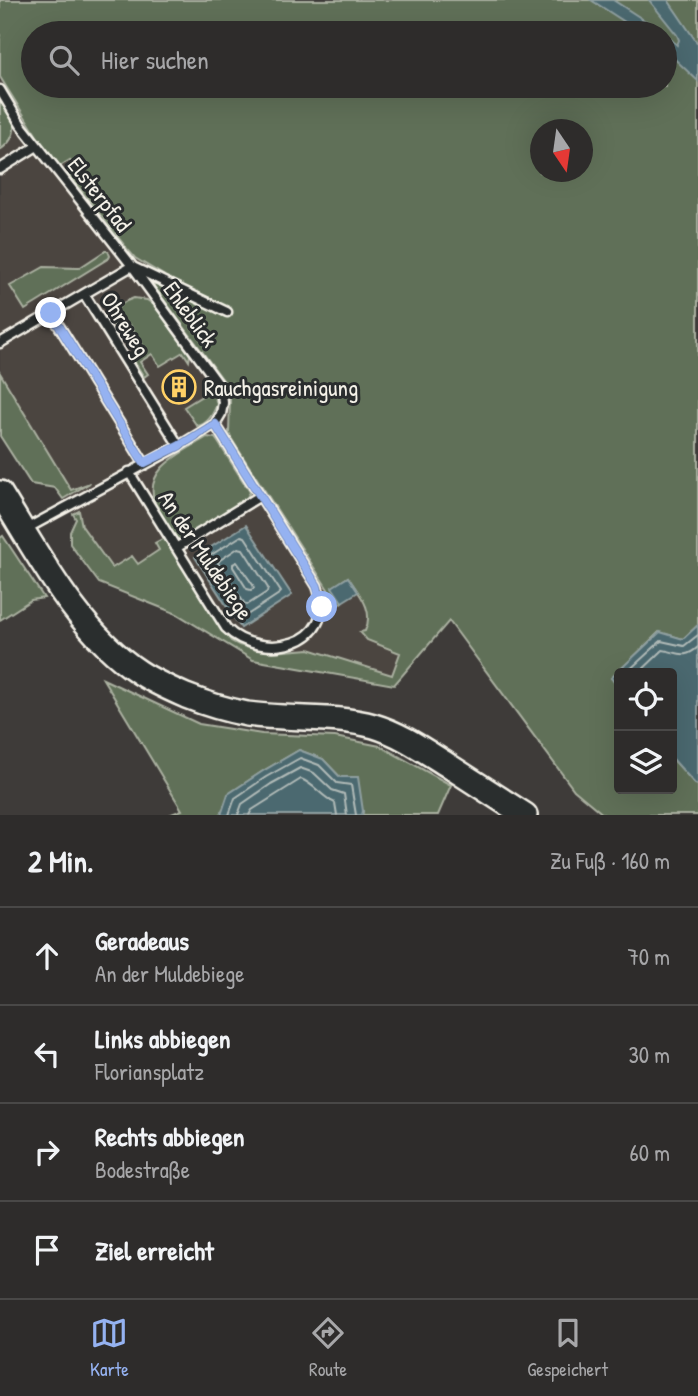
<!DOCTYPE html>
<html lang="de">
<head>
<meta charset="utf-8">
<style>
	:root { --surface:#2e2c2b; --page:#3a3837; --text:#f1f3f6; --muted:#a7a7a9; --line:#494847; --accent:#95b2f1 }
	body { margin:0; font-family:"Patrick Hand",sans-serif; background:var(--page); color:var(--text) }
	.controls { position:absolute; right:21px; bottom:21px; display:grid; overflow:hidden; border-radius:7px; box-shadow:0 7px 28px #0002 }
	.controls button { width:63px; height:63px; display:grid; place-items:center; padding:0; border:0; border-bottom:2px solid var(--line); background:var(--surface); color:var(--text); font:35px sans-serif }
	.compass { position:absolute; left:530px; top:119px; width:63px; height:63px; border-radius:50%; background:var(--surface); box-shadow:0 7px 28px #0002; rotate:167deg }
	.stop { position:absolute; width:21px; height:21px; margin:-16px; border:5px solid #95b2f1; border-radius:50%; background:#fff }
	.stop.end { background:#95b2f1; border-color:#fff; box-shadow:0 2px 7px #0008 }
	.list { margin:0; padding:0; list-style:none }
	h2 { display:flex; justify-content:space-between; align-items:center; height:91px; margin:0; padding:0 28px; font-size:30px }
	h2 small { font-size:23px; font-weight:400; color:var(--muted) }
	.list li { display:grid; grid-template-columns:46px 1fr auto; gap:21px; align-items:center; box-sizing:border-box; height:98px; padding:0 28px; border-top:2px solid var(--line) }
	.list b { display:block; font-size:26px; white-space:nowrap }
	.list p { margin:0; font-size:23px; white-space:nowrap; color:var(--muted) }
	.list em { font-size:23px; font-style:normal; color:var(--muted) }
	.icon { flex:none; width:38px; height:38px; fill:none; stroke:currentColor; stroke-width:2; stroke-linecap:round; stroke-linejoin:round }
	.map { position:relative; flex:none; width:698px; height:815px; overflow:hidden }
	.search { position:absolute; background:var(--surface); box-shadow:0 7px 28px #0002; left:21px; right:21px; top:21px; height:77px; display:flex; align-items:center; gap:18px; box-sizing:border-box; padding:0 24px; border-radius:38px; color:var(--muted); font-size:26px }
	.sheet { height:483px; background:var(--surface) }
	nav { display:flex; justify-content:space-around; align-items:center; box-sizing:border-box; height:98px; border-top:2px solid var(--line); background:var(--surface); font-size:19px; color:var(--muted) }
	nav a { display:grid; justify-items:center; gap:4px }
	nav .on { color:var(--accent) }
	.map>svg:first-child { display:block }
	.built { fill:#4c4540 }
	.green { fill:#607058; stroke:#aab0a0; stroke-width:2; fill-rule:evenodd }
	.water { fill:#4c6970; stroke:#8f9fa0; stroke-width:2 }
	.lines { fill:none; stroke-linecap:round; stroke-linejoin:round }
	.shore { stroke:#b1bbb8; stroke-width:2 }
	.lane-casing { stroke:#f4f1e8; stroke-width:13 }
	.secondary-casing { stroke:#f4f1e8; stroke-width:28 }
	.lane { stroke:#2a2d2e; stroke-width:8 }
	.secondary { stroke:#2a2d2e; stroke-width:23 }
	.route { stroke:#95b2f1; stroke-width:9 }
	.labels { text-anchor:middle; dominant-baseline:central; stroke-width:6; stroke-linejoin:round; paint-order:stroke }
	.street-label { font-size:23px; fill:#f4f1e8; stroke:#2a2d2e }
	.poi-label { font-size:23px; fill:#f4f1e8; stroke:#2a2d2e; text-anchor:start }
</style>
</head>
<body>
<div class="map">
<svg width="698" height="815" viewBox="0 0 698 815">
	<rect width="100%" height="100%" fill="#3e3b39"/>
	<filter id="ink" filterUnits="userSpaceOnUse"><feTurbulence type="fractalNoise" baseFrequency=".0143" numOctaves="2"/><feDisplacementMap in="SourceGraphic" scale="14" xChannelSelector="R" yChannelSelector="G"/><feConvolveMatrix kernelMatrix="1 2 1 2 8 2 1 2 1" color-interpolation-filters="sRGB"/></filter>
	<g filter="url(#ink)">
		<path class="built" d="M0 26 33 86 164 276 157 281 448 620 394 685 253 660 177 614 99 583 70 544V532L76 519 63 499 55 488 31 484 0 436Z"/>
		<path class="green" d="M0 0H698V625L683 639 659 632 612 678 619 688V789H672V758L695 784 698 785V815H604L574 790 449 621 394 685 253 660 177 614 99 583 70 544V532L76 519 73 514 79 511 82 526 112 568 132 556 138 564 159 550 155 543 164 538 218 624 231 641 239 645 257 650 273 652 309 649 392 675 400 653 367 640 360 632 365 631C375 610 359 594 348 577L333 587 342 602 338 605 231 438 229 433 230 400V391L226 384 154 286V283L163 275 135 258 129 251 68 174 75 170 70 160 60 166 37 136 0 77ZM33 33H665V86H33ZM540 130H582V172H540Z
			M0 96C13 116 24 133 0 150Z
			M105 251H108L110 256 109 258 25 310 10 286 44 267 79 268Z
			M134 298 147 300 154 305 190 355 189 361 183 352 160 366 152 354 140 362 148 374 144 377 132 358 145 349 130 325 117 334C107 316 116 304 134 298Z
			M0 373 71 490 90 483 63 499 55 488 31 484 0 436Z
			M206 389 213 391 217 404C213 414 208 424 197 426L184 407 205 394 204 391Z
			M207 437 215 438 218 442 250 492 245 501 186 538 178 539 174 536C168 526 159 515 155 503 142 468 184 452 207 437Z
			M3 536 44 598 31 600 0 620V538Z
			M103 679 199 724 262 734 335 737 380 746 451 785 438 815H362L363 811 340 777 323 759 299 750 263 771 229 794 221 815H169L182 810Z"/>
		<path class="water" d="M591 0H613L664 33H642Z
			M649 0H668L698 44V81L665 50V34L677 45 679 40 677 35Z
			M246 525 292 595 241 628 195 557Z
			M348 577 358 592 342 602 332 587Z
			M698 625V785L695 784 672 758V673H619V688L611 678 660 632 683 639Z
			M299 750 323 759 340 777H358L363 811 362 815H221L228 794 263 771Z"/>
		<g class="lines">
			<path class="shore" d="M241 536 245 537 281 592 279 594 244 617 241 615 206 560 208 557Z
				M238 548 243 549 268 588 267 592 247 605 244 603 218 563 220 560Z
				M237 562 253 585 254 588 251 590 247 589 233 567V564Z
				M626 673 661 641 684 646 698 635
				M639 673 663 650C678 652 684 660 698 647
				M229 815 235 798 266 777 300 758 319 765 337 783 351 785 356 815
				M238 815 242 804 271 784 300 768 314 773 332 790 344 794 347 815
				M249 815 252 810 301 779C314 784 322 797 335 803L337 815"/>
			<defs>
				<path id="lane" d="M0 90 21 125 132 266 219 385 222 394 223 403 221 414 215 424 179 446 26 529
					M0 169 37 146
					M135 268 227 312
					M84 294 179 446
					M51 313 144 463
					M0 343 132 266
					M129 472 226 628C260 662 340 647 317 586L215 424
					M176 548 260 496"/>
				<path id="secondary" d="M0 493C38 554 78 632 139 672 154 682 170 689 186 696 206 704 226 710 247 714 288 720 335 715 374 726 401 734 425 751 449 766 474 782 500 799 525 815"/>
			</defs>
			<use href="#lane" class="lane-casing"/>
			<use href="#secondary" class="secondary-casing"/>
			<use href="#lane" class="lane"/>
			<use href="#secondary" class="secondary"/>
		</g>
	</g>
	<g class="lines" filter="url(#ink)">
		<path class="route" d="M51 313 144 463 179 446 215 424 317 586 322 607"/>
	</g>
	<defs>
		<symbol id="building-ring" viewBox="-11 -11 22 22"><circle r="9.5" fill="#2a2d2e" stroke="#ffd166" stroke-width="1.5"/><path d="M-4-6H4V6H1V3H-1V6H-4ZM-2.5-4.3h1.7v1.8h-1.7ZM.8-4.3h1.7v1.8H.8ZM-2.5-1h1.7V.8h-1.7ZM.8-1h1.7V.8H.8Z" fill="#ffd166"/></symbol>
	</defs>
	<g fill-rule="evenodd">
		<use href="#building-ring" x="160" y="368" width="38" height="38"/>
	</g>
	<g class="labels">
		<g class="street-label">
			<text transform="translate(100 194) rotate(52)">Elsterpfad</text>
			<text transform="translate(191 314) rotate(54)">Ehleblick</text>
			<text transform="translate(126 324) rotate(58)">Ohreweg</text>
			<text transform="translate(206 555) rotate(56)">An der Muldebiege</text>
		</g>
		<g class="poi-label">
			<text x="204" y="387">Rauchgasreinigung</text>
		</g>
	</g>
</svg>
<div class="controls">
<button><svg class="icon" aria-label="locate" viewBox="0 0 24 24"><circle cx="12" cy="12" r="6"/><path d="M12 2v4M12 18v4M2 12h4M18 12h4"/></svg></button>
<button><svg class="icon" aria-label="layers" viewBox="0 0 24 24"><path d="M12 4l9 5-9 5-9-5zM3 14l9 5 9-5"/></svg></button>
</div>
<svg class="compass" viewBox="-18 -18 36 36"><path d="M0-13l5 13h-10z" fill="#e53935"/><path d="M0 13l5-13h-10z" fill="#a7a7a9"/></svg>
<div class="stop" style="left:322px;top:607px"></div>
<div class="stop end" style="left:51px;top:313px"></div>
<div class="search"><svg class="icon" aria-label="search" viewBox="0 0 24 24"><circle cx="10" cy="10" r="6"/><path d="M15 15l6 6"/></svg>Hier suchen</div>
</div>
<section class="sheet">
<h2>2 Min.<small>Zu Fuß · 160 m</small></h2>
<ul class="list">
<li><svg class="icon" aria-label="ahead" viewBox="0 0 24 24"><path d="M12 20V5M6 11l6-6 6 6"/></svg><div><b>Geradeaus</b><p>An der Muldebiege</p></div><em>70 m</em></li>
<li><svg class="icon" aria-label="left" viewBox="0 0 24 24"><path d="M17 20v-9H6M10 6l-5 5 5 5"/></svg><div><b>Links abbiegen</b><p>Floriansplatz</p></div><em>30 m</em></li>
<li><svg class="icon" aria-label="right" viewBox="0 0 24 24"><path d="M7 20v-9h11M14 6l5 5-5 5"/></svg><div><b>Rechts abbiegen</b><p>Bodestraße</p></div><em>60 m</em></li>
<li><svg class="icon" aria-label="arrive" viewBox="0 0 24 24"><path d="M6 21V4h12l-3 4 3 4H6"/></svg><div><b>Ziel erreicht</b></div></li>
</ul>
</section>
<nav>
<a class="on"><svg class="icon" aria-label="map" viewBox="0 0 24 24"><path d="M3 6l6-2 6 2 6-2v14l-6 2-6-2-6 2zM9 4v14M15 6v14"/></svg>Karte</a>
<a><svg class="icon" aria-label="directions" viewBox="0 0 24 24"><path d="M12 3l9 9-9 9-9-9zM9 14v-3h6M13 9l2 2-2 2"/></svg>Route</a>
<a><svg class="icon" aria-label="saved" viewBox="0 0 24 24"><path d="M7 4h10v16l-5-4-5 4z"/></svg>Gespeichert</a>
</nav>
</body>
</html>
